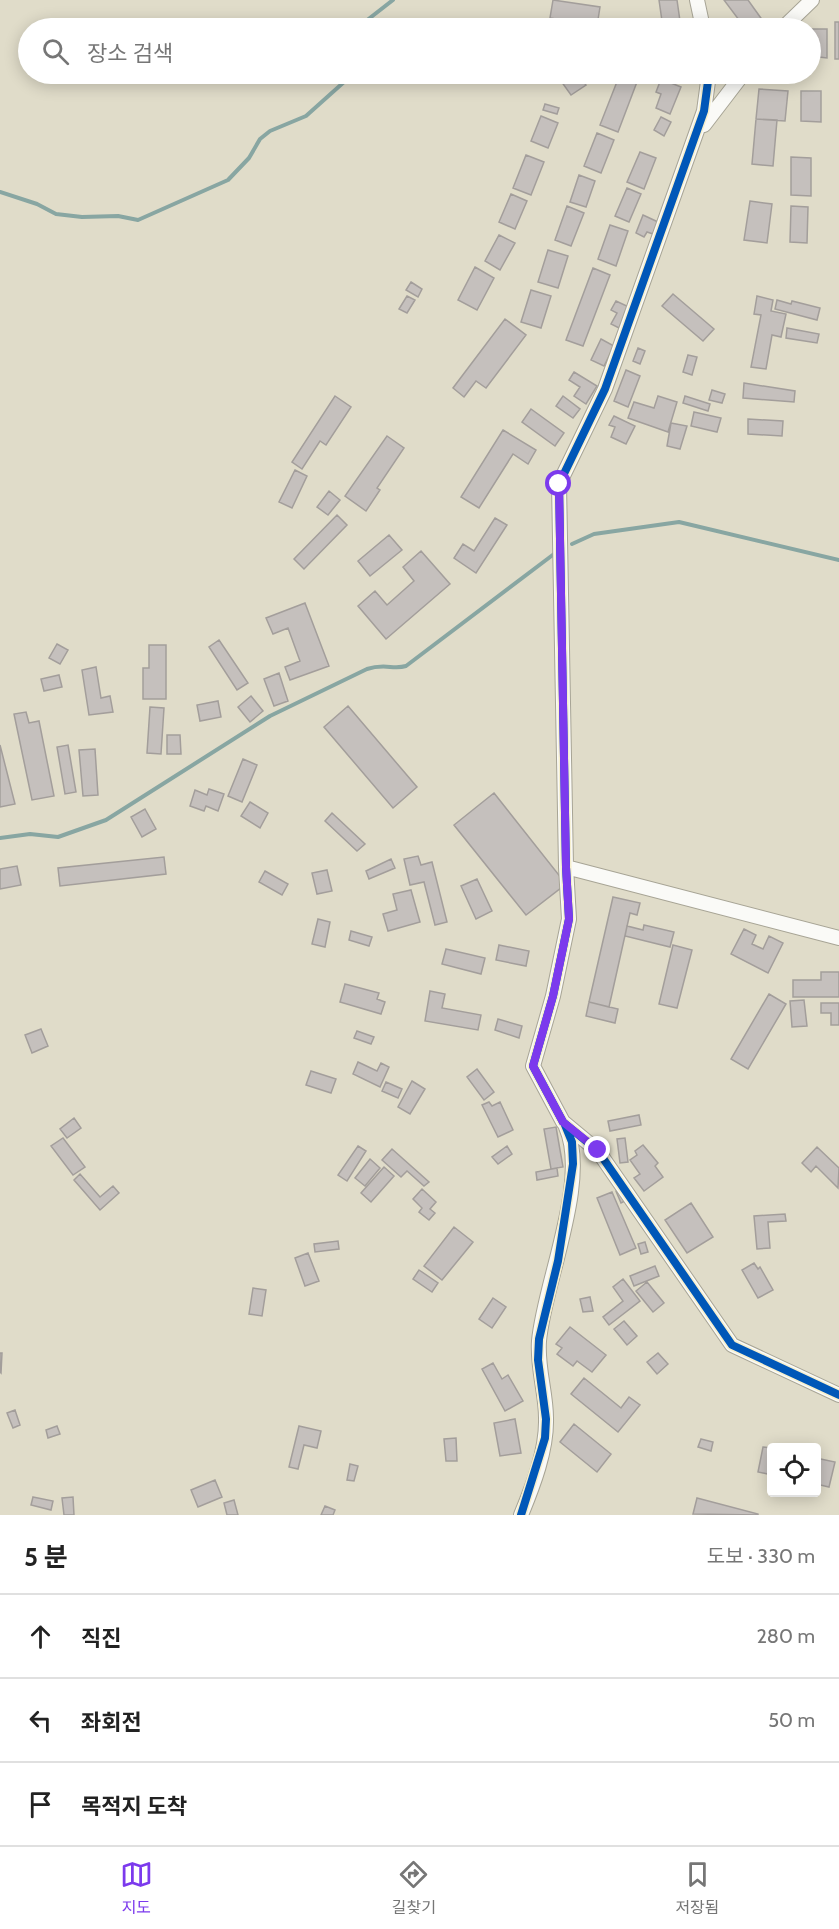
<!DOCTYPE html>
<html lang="ko">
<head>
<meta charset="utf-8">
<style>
	:root { --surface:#fff; --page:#f2f2f2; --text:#222; --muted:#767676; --line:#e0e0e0; --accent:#7c3aed }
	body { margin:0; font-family:Cabin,"Noto Sans KR",sans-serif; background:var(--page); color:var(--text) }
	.controls { position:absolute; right:18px; bottom:18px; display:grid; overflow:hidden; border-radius:6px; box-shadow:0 3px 15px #0003 }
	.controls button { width:54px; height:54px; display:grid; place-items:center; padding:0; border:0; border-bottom:2px solid var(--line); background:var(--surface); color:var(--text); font:30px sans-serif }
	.stop { position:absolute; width:18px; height:18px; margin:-14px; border:4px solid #7c3aed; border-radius:50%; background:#fff }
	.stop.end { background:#7c3aed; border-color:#fff; box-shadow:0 2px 6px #0008 }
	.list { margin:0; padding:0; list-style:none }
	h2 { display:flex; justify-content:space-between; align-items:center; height:78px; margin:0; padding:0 24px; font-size:26px }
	h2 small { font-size:20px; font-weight:400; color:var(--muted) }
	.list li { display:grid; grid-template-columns:39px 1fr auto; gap:18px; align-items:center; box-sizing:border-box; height:84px; padding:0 24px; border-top:2px solid var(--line) }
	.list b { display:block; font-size:22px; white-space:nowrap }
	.list em { font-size:20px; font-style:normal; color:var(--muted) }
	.icon { flex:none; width:33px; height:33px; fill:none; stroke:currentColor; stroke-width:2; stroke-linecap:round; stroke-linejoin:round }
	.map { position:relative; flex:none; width:839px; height:1515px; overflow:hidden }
	.search { position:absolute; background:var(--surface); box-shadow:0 3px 15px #0003; left:18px; right:18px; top:18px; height:66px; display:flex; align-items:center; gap:15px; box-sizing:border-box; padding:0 21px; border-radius:33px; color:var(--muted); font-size:22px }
	.sheet { height:330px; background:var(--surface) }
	nav { display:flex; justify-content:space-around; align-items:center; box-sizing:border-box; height:84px; border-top:2px solid var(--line); background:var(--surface); font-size:16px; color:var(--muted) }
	nav a { display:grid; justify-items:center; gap:3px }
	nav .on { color:var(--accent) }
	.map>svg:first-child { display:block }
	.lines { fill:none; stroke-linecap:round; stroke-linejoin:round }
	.stream { stroke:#88a6a2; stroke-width:4 }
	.building { fill:#c5c0bd; stroke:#a39e9b; stroke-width:1.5 }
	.minor-casing { stroke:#a7a495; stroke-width:16 }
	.minor { stroke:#fafaf7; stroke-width:14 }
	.cycleway-casing { stroke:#f6efcd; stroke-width:11 }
	.cycleway { stroke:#0057b8; stroke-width:8 }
	.route { stroke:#7c3aed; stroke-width:8 }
</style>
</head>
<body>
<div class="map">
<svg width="839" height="1515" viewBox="0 0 839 1515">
	<rect width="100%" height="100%" fill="#e0dcc9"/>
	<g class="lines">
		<path class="stream" d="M362 28 366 21 393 0
			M0 192 37 204 56 214 82 217 118 216 138 220 228 180 249 158 260 139 270 131 306 116 344 82 347 74
			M572 544 594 534 679 522 839 560
			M0 838 30 834 58 837 106 820 270 716 367 669C385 663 393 670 406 666L554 554"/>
	</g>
	<path class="building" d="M553 0 600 7 597 26 550 18Z
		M659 0H677L681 28H663Z
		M724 0H748L768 28H745Z
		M835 22H839V59H835Z
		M810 29H827V58L819 57V47H810Z
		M556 74H578L586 85 571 95Z
		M620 74H640L618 132 600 125Z
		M661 79 681 87 670 114 656 108 661 94 656 92Z
		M759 89 788 91 785 121 756 119Z
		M801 91H821V122L801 121Z
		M545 104 559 108 557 114 543 110Z
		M541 116 558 123 548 148 531 141Z
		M661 117 671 122 664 136 654 130Z
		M756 119 777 120 773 166 752 164Z
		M597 133 614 140 601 173 584 166Z
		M640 152 656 158 644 189 627 182Z
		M526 155 544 162 531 195 513 188Z
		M791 157 811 158V196L791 195Z
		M579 175 595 181 586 207 570 202Z
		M627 188 641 194 629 222 615 216Z
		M511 194 527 201 515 229 499 222Z
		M750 201 772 204 767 243 744 240Z
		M567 206 584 213 571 246 555 240Z
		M791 206 808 207 807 243 790 242Z
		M643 215 658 222 653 234 647 232 644 237 636 233Z
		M610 225 628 231 616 266 598 259Z
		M499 235 515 243 500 270 485 261Z
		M548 250 568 256 558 288 538 282Z
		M475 267 494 278 477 310 458 300Z
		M593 268 610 275 583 346 566 340Z
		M411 282 422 289 418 297 406 290Z
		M531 290 551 296 541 328 521 322Z
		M673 294 714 329 703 341 662 306Z
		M407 296 415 300 407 313 399 309Z
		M757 296 773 300 771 311 786 314 781 337 772 335 766 369 751 367 761 315 754 314Z
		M777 300 791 304 792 301 820 308 817 320 775 309Z
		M616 301 629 307 619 328 611 324 617 313 611 310Z
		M505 319 526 335 486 388 476 381 464 397 453 388Z
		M787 328 819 334 817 343 786 338Z
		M601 339 614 346 604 366 591 360Z
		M638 348 645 351 640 364 633 361Z
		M688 355 697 357 692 375 683 372Z
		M626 370 640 376 628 407 614 401Z
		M574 372 597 386 586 404 574 396 580 387 569 380Z
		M744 383 795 391 794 402 743 398Z
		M712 390 725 394 722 403 709 400Z
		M335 396 351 407 326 445 320 441 302 469 292 462Z
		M563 396 580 409 573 418 556 406Z
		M658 396 677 402 668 432 628 418 634 402 654 408Z
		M685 396 710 404 708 411 683 403Z
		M531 409 564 433 555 446 522 422Z
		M694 412 721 418 717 432 691 426Z
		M614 416 635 426 626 444 611 437 615 427 609 425Z
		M748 419 783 421 782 436 748 434Z
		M671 423 687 426 680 449 667 446Z
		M503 430 536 450 528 464 513 454 479 508 461 497Z
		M387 436 404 448 377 488 380 490 366 511 345 496Z
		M295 470 307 476 292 508 279 502Z
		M329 491 340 500 328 515 317 507Z
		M337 515 347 525 304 569 294 559Z
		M495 518 507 525 476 573 454 558 463 544 474 551Z
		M389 535 402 550 370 576 358 561Z
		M421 551 450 584 386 639 358 606 375 591 387 605 414 581 403 567Z
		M305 603 329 666 290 680 285 667 300 661 288 628 273 634 266 618Z
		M219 640 248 683 237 690 209 647Z
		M57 644 68 650 60 664 49 658Z
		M149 645H166V699H143V668H149Z
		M96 667 101 698 110 696 113 712 89 715 82 670Z
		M279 673 288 701 274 706 264 679Z
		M59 675 62 687 44 691 41 679Z
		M251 696 263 711 250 722 238 707Z
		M218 701 221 717 200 721 197 705Z
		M348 706 417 787 393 808 324 727Z
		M150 707 164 708 161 754 147 753Z
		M26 712 29 723 39 721 54 796 32 800 14 714Z
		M167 735H180L181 754H167Z
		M0 745 15 804 0 807Z
		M68 745 76 792 65 794 57 747Z
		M95 749 98 795 83 796 79 750Z
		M243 759 257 765 242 802 228 796Z
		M209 789 224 794 218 811 206 806 204 811 190 806 195 790 207 795Z
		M494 793 566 884 526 915 454 825Z
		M250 802 268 813 260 828 241 816Z
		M145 809 156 829 142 837 131 817Z
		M332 813 365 844 357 851 325 821Z
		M418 856 421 865 432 862 447 922 435 925 424 882 410 885 404 859Z
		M164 857 166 874 60 886 58 868Z
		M391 859 395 868 369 879 366 871Z
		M17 866 21 885 0 889V869Z
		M327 870 332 891 317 894 312 873Z
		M265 871 288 884 282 895 259 882Z
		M477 879 492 911 476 919 461 886Z
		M411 890 420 922 388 931 383 914 397 910 393 894Z
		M613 897 640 903 637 915 630 913 609 1007 589 1002Z
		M318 919 330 922 325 947 312 944Z
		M644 925 674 932 670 947 625 936 627 926 643 930Z
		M744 929 756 935 752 944 763 949 769 936 783 943 768 973 731 954Z
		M351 931 372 937 369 946 349 940Z
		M499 945 529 951 526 966 496 960Z
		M673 945 692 950 677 1008 659 1004Z
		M446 949 485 958 481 974 442 964Z
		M821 972H839V997H793V980H821Z
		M345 984 379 993 377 999 385 1002 381 1014 340 1002Z
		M430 991 445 994 442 1008 481 1015 478 1030 425 1021Z
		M769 994 786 1004 748 1069 731 1059Z
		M804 1000 807 1026 792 1027 790 1001Z
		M589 1002 618 1009 615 1023 586 1016Z
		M821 1003H839V1025H831V1013H821Z
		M498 1019 522 1026 519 1038 495 1030Z
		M41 1029 48 1046 32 1053 25 1035Z
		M357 1031 374 1037 371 1044 354 1038Z
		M358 1062 377 1071 381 1063 389 1067 380 1087 353 1074Z
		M477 1069 494 1092 484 1100 467 1077Z
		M311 1071 336 1079 331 1093 306 1085Z
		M412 1081 425 1089 410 1114 398 1107Z
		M386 1082 402 1089 398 1098 382 1091Z
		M489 1102 492 1106 500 1102 513 1130 498 1137 482 1105Z
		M639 1115 641 1125 610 1131 608 1121Z
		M74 1118 81 1128 67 1138 60 1129Z
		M556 1127 563 1167 551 1169 544 1129Z
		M63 1138 85 1167 73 1175 51 1146Z
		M625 1138 628 1162 620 1163 617 1139Z
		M643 1145 658 1163 655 1166 663 1177 644 1191 634 1178 640 1174 630 1160 637 1155 635 1151Z
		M358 1146 366 1151 347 1181 338 1175Z
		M507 1146 512 1154 498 1164 492 1157Z
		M817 1147 839 1168 838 1188 816 1166 811 1172 802 1163Z
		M392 1149 429 1182 424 1186 407 1171 401 1177 382 1160Z
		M370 1159 380 1168 365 1186 355 1178Z
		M384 1167 394 1176 371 1202 361 1193Z
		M557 1168 558 1176 537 1180 536 1172Z
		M80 1174 100 1197 113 1186 119 1193 100 1210 74 1180Z
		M622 1188 627 1200 621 1203 616 1191Z
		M422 1189 436 1202 430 1209 435 1213 429 1220 419 1212 422 1208 413 1199Z
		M612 1192 636 1248 620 1255 597 1198Z
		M691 1203 713 1237 687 1253 665 1220Z
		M785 1214 786 1221 768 1222 770 1248 757 1249 754 1216Z
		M454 1227 473 1242 442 1280 424 1266Z
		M338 1241 339 1249 315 1252 314 1244Z
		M645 1242 648 1252 641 1254 638 1244Z
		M308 1253 319 1281 305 1286 295 1258Z
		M754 1263 758 1269 760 1267 773 1290 758 1298 742 1270Z
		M655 1266 659 1276 634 1286 630 1276Z
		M419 1270 438 1283 432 1292 413 1279Z
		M623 1279 640 1301 609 1325 603 1317 623 1301 613 1287Z
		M647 1282 664 1303 653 1312 636 1291Z
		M253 1288 266 1290 262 1316 249 1314Z
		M590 1297 593 1311 583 1312 580 1299Z
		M493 1298 506 1307 492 1328 479 1319Z
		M624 1321 637 1336 627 1345 614 1329Z
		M570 1327 606 1355 592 1372 577 1361 573 1366 557 1354 562 1348 556 1344Z
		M0 1353H2L1 1373 0 1372Z
		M658 1353 668 1364 657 1374 647 1362Z
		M493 1363 502 1379 508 1375 523 1401 505 1411 482 1369Z
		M584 1378 621 1408 629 1397 640 1405 618 1432 571 1394Z
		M15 1410 20 1425 13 1428 7 1413Z
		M515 1419 521 1453 500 1456 494 1423Z
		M574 1424 611 1454 597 1472 560 1442Z
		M57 1426 60 1434 48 1438 46 1430Z
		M299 1426 321 1431 317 1448 304 1445 298 1469 289 1467Z
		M456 1438 457 1461H446L444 1439Z
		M701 1439 713 1442 711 1451 698 1447Z
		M763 1447 772 1448V1475L758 1472Z
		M816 1458 835 1462 829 1487 816 1484Z
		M350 1464 358 1466 354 1481 347 1480Z
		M215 1480 222 1497 198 1507 191 1490Z
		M33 1497 53 1501 51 1510 31 1505Z
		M73 1497 74 1515H64L62 1498Z
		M697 1498 758 1514V1515L693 1514Z
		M234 1500 238 1515H227L224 1503Z
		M325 1506 335 1510 333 1515H321Z"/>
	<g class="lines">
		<defs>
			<path id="minor" d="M697 0 703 28
				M783 28 812 0
				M709 74 704 111 605 389 559 484 566 867 569 919 553 996 533 1066 563 1122 598 1151 732 1345 839 1395
				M704 125 743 74
				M566 867 839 938
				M521 1515C533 1486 547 1450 546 1418 546 1392 537 1368 539 1341 544 1283 590 1181 566 1127"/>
		</defs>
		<use href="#minor" class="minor-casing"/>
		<use href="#minor" class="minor"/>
		<defs>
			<path id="cycleway" d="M709 74 704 111 605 389 559 484 566 867 569 919 553 996 533 1066 563 1122 598 1151 732 1345 839 1395
				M521 1515 545 1438 546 1419 538 1360 539 1339 558 1261 573 1164 572 1142 565 1125"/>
		</defs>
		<use href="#cycleway" class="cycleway-casing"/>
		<use href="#cycleway" class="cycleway"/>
	</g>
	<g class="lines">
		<path class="route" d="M559 484 566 867 569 919 553 996 533 1066 563 1122 598 1150"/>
	</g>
</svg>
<div class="controls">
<button><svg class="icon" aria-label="locate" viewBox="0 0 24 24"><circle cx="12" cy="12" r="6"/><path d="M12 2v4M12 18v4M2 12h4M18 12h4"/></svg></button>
</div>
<div class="stop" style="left:559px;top:484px"></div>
<div class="stop end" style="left:598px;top:1150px"></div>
<div class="search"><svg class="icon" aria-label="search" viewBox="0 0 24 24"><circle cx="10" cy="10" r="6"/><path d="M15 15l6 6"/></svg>장소 검색</div>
</div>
<section class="sheet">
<h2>5 분<small>도보 · 330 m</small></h2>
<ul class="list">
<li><svg class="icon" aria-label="ahead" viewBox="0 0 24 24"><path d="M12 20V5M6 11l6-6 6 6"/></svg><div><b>직진</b></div><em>280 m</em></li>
<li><svg class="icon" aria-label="left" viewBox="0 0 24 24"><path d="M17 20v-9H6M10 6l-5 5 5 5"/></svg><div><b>좌회전</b></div><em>50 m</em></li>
<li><svg class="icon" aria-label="arrive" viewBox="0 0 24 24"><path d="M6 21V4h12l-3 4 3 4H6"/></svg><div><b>목적지 도착</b></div></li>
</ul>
</section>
<nav>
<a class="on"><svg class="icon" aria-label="map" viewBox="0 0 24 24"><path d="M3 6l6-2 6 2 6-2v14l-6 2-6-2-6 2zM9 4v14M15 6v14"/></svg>지도</a>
<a><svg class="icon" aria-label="directions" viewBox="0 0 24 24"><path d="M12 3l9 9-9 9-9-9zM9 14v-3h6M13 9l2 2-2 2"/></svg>길찾기</a>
<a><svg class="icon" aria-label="saved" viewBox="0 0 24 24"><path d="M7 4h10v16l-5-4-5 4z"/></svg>저장됨</a>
</nav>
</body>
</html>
